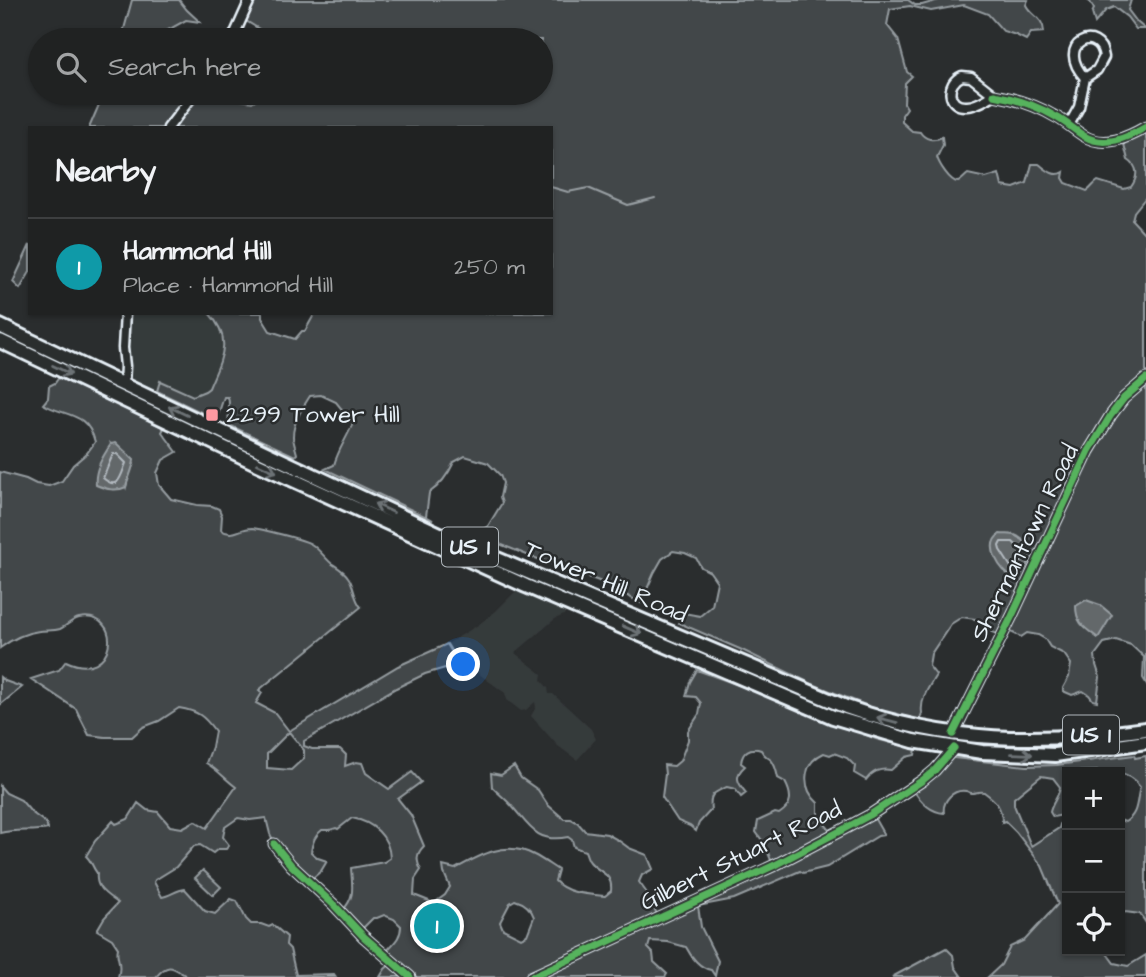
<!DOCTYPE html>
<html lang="en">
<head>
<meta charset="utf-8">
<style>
	:root { --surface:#202222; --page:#2d2f2f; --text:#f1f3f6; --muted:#a2a4a5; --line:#3d3f40; --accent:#0b8043 }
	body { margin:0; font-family:"Architects Daughter",sans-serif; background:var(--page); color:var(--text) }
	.controls { position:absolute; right:21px; bottom:21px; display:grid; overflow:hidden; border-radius:0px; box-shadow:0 2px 5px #0004 }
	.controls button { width:63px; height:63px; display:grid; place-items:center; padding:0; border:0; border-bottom:2px solid var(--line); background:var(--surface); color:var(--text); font:35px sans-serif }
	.you { position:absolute; left:464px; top:665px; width:24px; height:24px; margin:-18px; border:5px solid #fff; border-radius:50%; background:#1a73e8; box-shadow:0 0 0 10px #1a73e833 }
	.badge { display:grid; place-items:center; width:46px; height:46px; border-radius:50%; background:var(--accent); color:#fff; font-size:23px; font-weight:700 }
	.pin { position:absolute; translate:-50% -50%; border:4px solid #fff; box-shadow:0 2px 7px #0006 }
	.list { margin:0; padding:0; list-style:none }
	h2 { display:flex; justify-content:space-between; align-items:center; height:91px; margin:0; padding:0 28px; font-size:30px }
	h2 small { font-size:23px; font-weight:400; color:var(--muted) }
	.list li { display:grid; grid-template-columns:46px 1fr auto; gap:21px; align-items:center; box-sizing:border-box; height:98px; padding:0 28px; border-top:2px solid var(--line) }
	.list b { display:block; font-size:26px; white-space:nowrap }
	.list p { margin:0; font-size:23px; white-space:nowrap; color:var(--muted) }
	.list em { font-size:23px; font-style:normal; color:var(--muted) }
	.icon { flex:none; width:38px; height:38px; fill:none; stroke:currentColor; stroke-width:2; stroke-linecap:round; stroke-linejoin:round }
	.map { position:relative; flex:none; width:1146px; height:977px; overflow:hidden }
	.search { position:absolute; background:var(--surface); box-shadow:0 2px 5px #0004; left:28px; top:28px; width:525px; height:77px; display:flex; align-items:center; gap:18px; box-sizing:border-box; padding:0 24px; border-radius:38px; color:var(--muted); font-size:26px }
	.panel { position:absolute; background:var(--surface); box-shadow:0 2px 5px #0004; left:28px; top:126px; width:525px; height:189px; border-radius:0px }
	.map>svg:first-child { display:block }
	.built { fill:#363a3b }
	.green { fill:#424648; stroke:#959ca0; stroke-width:2; fill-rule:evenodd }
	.water { fill:#63686b; stroke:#989fa3; stroke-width:2 }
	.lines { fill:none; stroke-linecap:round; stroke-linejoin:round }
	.shore { stroke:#b3bac0; stroke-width:2 }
	.stream { stroke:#989fa3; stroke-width:2 }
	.minor-casing { stroke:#e8f1f8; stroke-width:13 }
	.highway-casing { stroke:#e8f1f8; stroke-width:18 }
	.minor { stroke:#2a2d2e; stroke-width:8 }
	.highway { stroke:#2a2d2e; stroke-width:12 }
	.cycleway-casing { stroke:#2a2d2e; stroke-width:11 }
	.cycleway { stroke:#56b35d; stroke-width:7 }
	.oneway { stroke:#6c7275 }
	.poi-dot { fill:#ff9aa2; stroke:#2a2d2e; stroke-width:2.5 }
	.labels { text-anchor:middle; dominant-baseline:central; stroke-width:5; stroke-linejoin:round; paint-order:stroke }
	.shield { fill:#2a2d2e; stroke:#afb6bb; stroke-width:2 }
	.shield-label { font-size:23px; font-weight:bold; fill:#e8f1f8 }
	.poi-label { font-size:24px; fill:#e8f1f8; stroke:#2a2d2e; text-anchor:start }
	.street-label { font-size:24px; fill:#e8f1f8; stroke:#2a2d2e }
</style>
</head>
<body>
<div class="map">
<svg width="1146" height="977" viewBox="0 0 1146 977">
	<rect width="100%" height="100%" fill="#2a2d2e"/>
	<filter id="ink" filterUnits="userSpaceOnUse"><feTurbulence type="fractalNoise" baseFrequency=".0143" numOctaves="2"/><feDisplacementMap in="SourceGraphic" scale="14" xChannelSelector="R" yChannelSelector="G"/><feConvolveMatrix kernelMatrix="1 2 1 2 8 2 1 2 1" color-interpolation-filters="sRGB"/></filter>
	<g filter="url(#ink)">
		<path class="built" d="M126 313 211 314 222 329 224 352 209 388 205 391 193 396 161 382 156 391 125 376Z
			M516 591 530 594 565 612 564 615 555 619 515 653 542 674 541 680 548 688 549 694H553L591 729 596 739 577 760 558 746 531 716 536 707 535 702 526 710 521 711 507 700 505 693 472 669 470 664 465 666 459 664 447 644 478 625 496 611Z"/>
		<path class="green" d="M132 0H179L187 10 200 22 186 20 166 31 154 40H121Z
			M251 0H908L915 5H922L939 0H1028L1026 5C1032 17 1043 16 1044 32L1031 33 1026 40 1016 35 1003 31 988 14 964 5 931 11 910 6 890 9 887 25 898 39 907 72 912 76 905 83 904 103 907 108 902 115V122L912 131 920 132C925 140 934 141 942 137L943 145 937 157C939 164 950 182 958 182 961 181 965 176 968 174L986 178 999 174 1002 186 1014 188 1027 183 1032 164H1039C1047 170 1054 178 1064 172L1063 178 1066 183 1087 191C1092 188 1093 184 1098 181L1124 189 1131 187C1138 177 1139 167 1128 160L1123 140 1146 128V197L1134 212 1132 220 1146 235V683L1143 678 1144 657 1131 645 1116 640 1104 643 1095 655 1096 665 1100 677 1097 701 1093 700 1089 695 1083 691 1072 695 1063 691V688L1069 677 1071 664 1064 654 1050 647 1045 639 1038 635 1027 633 1021 637 1007 630 1002 636 992 632 975 619 962 617 951 624 931 654 929 666 936 675C929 687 920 699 922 713L918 726 810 683 742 650 679 623 684 613 700 616 712 606 717 582 710 572 701 567 696 558 685 553 673 551 662 559 654 573 641 603 599 581 527 555 477 535 480 531 488 526 502 503 500 497 503 483 500 475 488 463 465 456 454 462C448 475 441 485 429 493L426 516 433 520 325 469 334 465C338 450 347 438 353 423L336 402 321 395 310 396C303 407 293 422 293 436 293 442 296 449 297 454L295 456 229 425C227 415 231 407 228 397H224L217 418H213L157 391 160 381 193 396 205 391 209 388C221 359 234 340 209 313H262V318L270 331 295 339 302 331H305L315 313H551V128H89L104 93H175L187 102 195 93H232L241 100 252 102 266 93H541V40H268L259 29 243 19Z
			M1087 0H1131L1128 10 1137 22 1145 29H1136L1127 17 1114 7 1106 10 1095 23 1092 13 1094 9 1090 2Z
			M30 245V272L20 289 13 282Z
			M60 376 164 428 162 432 177 452 163 460 157 473 159 485 171 499 197 505 212 506 219 509 222 516 221 530C233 538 239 528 252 528 261 529 303 539 311 544 319 549 324 557 331 563 337 567 344 571 348 577 355 586 353 598 361 607L259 690 262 693 256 703 275 713 289 731 398 666 447 644 459 664 425 674 396 688 304 741V746L312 749H340L346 755 345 766 356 762 362 763 366 773 389 789 412 772 421 782 398 799 411 815 424 846C416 854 416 860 421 870L415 879 414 895 434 903 445 895 450 887 444 873 443 866 455 869C480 855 506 840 534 855 542 859 550 865 558 870L555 881C567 894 588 894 605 896L611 891C613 873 599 873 590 862 587 859 587 855 585 851L574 847 572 840 568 837C534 844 528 823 509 803 503 797 497 792 492 787L491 773 501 775 514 766 521 778 538 790 548 805 564 819H571L578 823 585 831 607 834 618 840 629 848 647 855 653 869 642 875 639 882 649 896 658 917 773 865 764 843 756 832 758 821 775 813 779 814C793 805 792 795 785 782L778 778C777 773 775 764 771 760 766 756 764 756 761 750 750 746 742 752 741 763L745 766C734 776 737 782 746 793L741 797 735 789 727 787C713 793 709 794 711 810L699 823 696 831 690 826 678 821 662 797 665 774 664 765 674 766 680 761 688 740V731L699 714 701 703 696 697 686 696 690 682 697 670 780 700 876 739 916 749 915 755 906 757 891 770C880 768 873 771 866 780L854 773 855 766 847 758 834 753 830 755 824 753C802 763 801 788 818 803V816L834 835 872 814 884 835 878 836 827 867 803 873 800 871 734 899 698 906 701 927 718 961 715 976 711 970C700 968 691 957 686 947L668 942 650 941 648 948 653 953 654 962 667 974 665 977H549L545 972 533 977H380L385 969 393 962 385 953C392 944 401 939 401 926L394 919 384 915 377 918H373L360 931 342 911C356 897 352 886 351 868L384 862 390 858C389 836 373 822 352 818L338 829 336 828 330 830H322C315 835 312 843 311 852L318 858 327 861 321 871 309 881 274 842 270 834 266 818 250 820 238 818 225 827 223 837 229 845 226 849H218L213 853 200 845 194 846 176 867 155 880 154 882 162 897C170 896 176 890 185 889L205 911 215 914 231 899 237 901 246 919 251 924H261L269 927 273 925 287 937 286 945 290 949 296 975 334 974 336 977H188C173 968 169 961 156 977H118C123 961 115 959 118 948L112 939 97 930 104 918 118 903C106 894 95 889 97 873 92 867 92 861 86 856L95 841 113 821 116 824 128 819 138 803 147 810 158 812 170 826 182 828 195 821 207 828 236 787C225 779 218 770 206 763L212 747 215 731C204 716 198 711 179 708L159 721 143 727 132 737H105L89 735 76 709 31 679 59 670 66 661C116 685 125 610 79 618 71 620 67 626 60 629 54 631 45 630 39 631 23 633 12 639 0 648V472L26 479 36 484 49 486 62 481 73 465 87 453 95 442C87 411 65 417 43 404L48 398 49 386 55 383ZM111 444 134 464 129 473 126 487ZM288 733H290L304 750V758L291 770 267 768V754ZM515 900C525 903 531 908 534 917L527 935 521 938 503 929 500 922 510 903Z
			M0 677 5 681 22 687 0 705Z
			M1134 755 1135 758 1146 756V923L1140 914 1125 912 1120 915V820L1125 822C1139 814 1136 800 1140 787 1126 765 1091 772 1067 772V951H1105L1114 963 1128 966 1146 955V977H988L1001 965 1010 947 1025 940 1058 904 1042 866 1016 832 1005 821 1002 822C1002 806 995 800 984 792 979 791 975 793 971 793 969 793 968 791 966 791 953 789 942 801 944 813 929 812 920 801 913 789L945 757 1027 766 1057 765ZM1041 776 1053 778 1060 787C1059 797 1052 802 1050 812L1053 817 1063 815 1059 828 1031 846 1014 805V798Z
			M0 786 6 793 21 800 31 812 46 823 48 829C32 832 16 829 0 833Z
			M203 870 221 887 213 895 195 878Z
			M946 948 953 955 955 967 962 977H892Z"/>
		<path class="water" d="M116 443 134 460C134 466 128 479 126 487 116 492 106 489 96 485 94 470 103 456 111 444Z
			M1000 534C1006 535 1012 533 1017 536 1037 547 1031 569 1014 579 1000 571 983 545 1000 534Z
			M1086 600 1100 605 1112 615 1098 638C1085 628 1076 624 1076 606Z"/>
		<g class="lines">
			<path class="shore" d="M113 454H117L126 463C121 475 119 492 103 478Z
				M1001 542H1013L1023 552 1022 561 1016 568 1011 567 1000 550 999 546Z"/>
			<path class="stream" d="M551 187 568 192 588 188 628 205 655 198"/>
			<defs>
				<path id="minor" d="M232 40 250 0
					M962 76 971 77 994 95C986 99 977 106 967 106 947 108 945 83 962 76Z
					M994 95C1017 99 1036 105 1056 117 1066 122 1074 130 1084 136 1105 148 1127 138 1146 127
					M1069 125 1079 107 1085 78 1097 70 1104 57C1100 24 1053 43 1085 78
					M168 128 195 93
					M124 384 125 366 123 348 125 313
					M953 734 1012 616 1089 451 1111 415 1124 398 1146 379
					M274 844 291 865 334 905 363 936 410 977
					M531 977 775 865 842 830 870 815 923 780 935 770 954 748"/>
				<path id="highway" d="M0 326 281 460 457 542 846 707C947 743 1041 744 1146 729
					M0 341 256 463 526 586 833 717 913 741 982 752 1055 755 1146 742"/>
			</defs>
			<use href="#minor" class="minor-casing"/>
			<use href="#highway" class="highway-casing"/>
			<use href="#minor" class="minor"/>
			<use href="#highway" class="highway"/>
			<defs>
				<path id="cycleway" d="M994 95C1017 99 1036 105 1056 117 1066 122 1074 130 1084 136 1105 148 1127 138 1146 127
					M953 734 1012 616 1089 451 1111 415 1124 398 1146 379
					M274 844 291 865 334 905 363 936 410 977
					M531 977 775 865 842 830 870 815 923 780 935 770 954 748"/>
			</defs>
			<use href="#cycleway" class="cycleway-casing"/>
			<use href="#cycleway" class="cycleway"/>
		</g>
		<defs><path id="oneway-shaft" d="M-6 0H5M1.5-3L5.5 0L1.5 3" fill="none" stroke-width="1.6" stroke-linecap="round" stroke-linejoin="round" transform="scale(1.75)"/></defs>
		<g class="oneway">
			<use href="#oneway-shaft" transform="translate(62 370) rotate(26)"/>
			<use href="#oneway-shaft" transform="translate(178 411) rotate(-154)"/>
			<use href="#oneway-shaft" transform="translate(267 468) rotate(24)"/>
			<use href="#oneway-shaft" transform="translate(384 508) rotate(-155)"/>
			<use href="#oneway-shaft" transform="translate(632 630) rotate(23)"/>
			<use href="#oneway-shaft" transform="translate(887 720) rotate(-165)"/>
			<use href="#oneway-shaft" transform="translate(1022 754) rotate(2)"/>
		</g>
	</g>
	<rect class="poi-dot" x="205" y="408" width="14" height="14" rx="3.5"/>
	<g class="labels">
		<g class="shield">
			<rect x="442" y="527.5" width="56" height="39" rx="5"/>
			<rect x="1063" y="715.5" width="56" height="39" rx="5"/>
		</g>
		<g class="shield-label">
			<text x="470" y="547">US 1</text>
			<text x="1091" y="735">US 1</text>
		</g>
		<g class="poi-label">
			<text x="226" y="415">2299 Tower Hill</text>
		</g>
		<g class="street-label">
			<text transform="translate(1025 543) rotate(-64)">Shermantown Road</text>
			<text transform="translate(606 582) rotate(23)">Tower Hill Road</text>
			<text transform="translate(741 856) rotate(-26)">Gilbert Stuart Road</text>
		</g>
	</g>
</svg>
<div class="controls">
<button>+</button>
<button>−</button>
<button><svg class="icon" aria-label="locate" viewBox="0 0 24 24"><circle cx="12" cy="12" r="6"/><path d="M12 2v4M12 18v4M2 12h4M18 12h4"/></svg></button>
</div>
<div class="you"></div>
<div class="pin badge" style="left:437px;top:926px;background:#0f9aa8">1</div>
<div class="search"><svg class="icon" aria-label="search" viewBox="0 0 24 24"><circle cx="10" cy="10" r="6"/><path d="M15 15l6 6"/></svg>Search here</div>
<section class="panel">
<h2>Nearby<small></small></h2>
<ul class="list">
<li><span class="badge" style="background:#0f9aa8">1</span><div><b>Hammond Hill</b><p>Place · Hammond Hill</p></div><em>250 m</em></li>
</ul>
</section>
</div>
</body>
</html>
